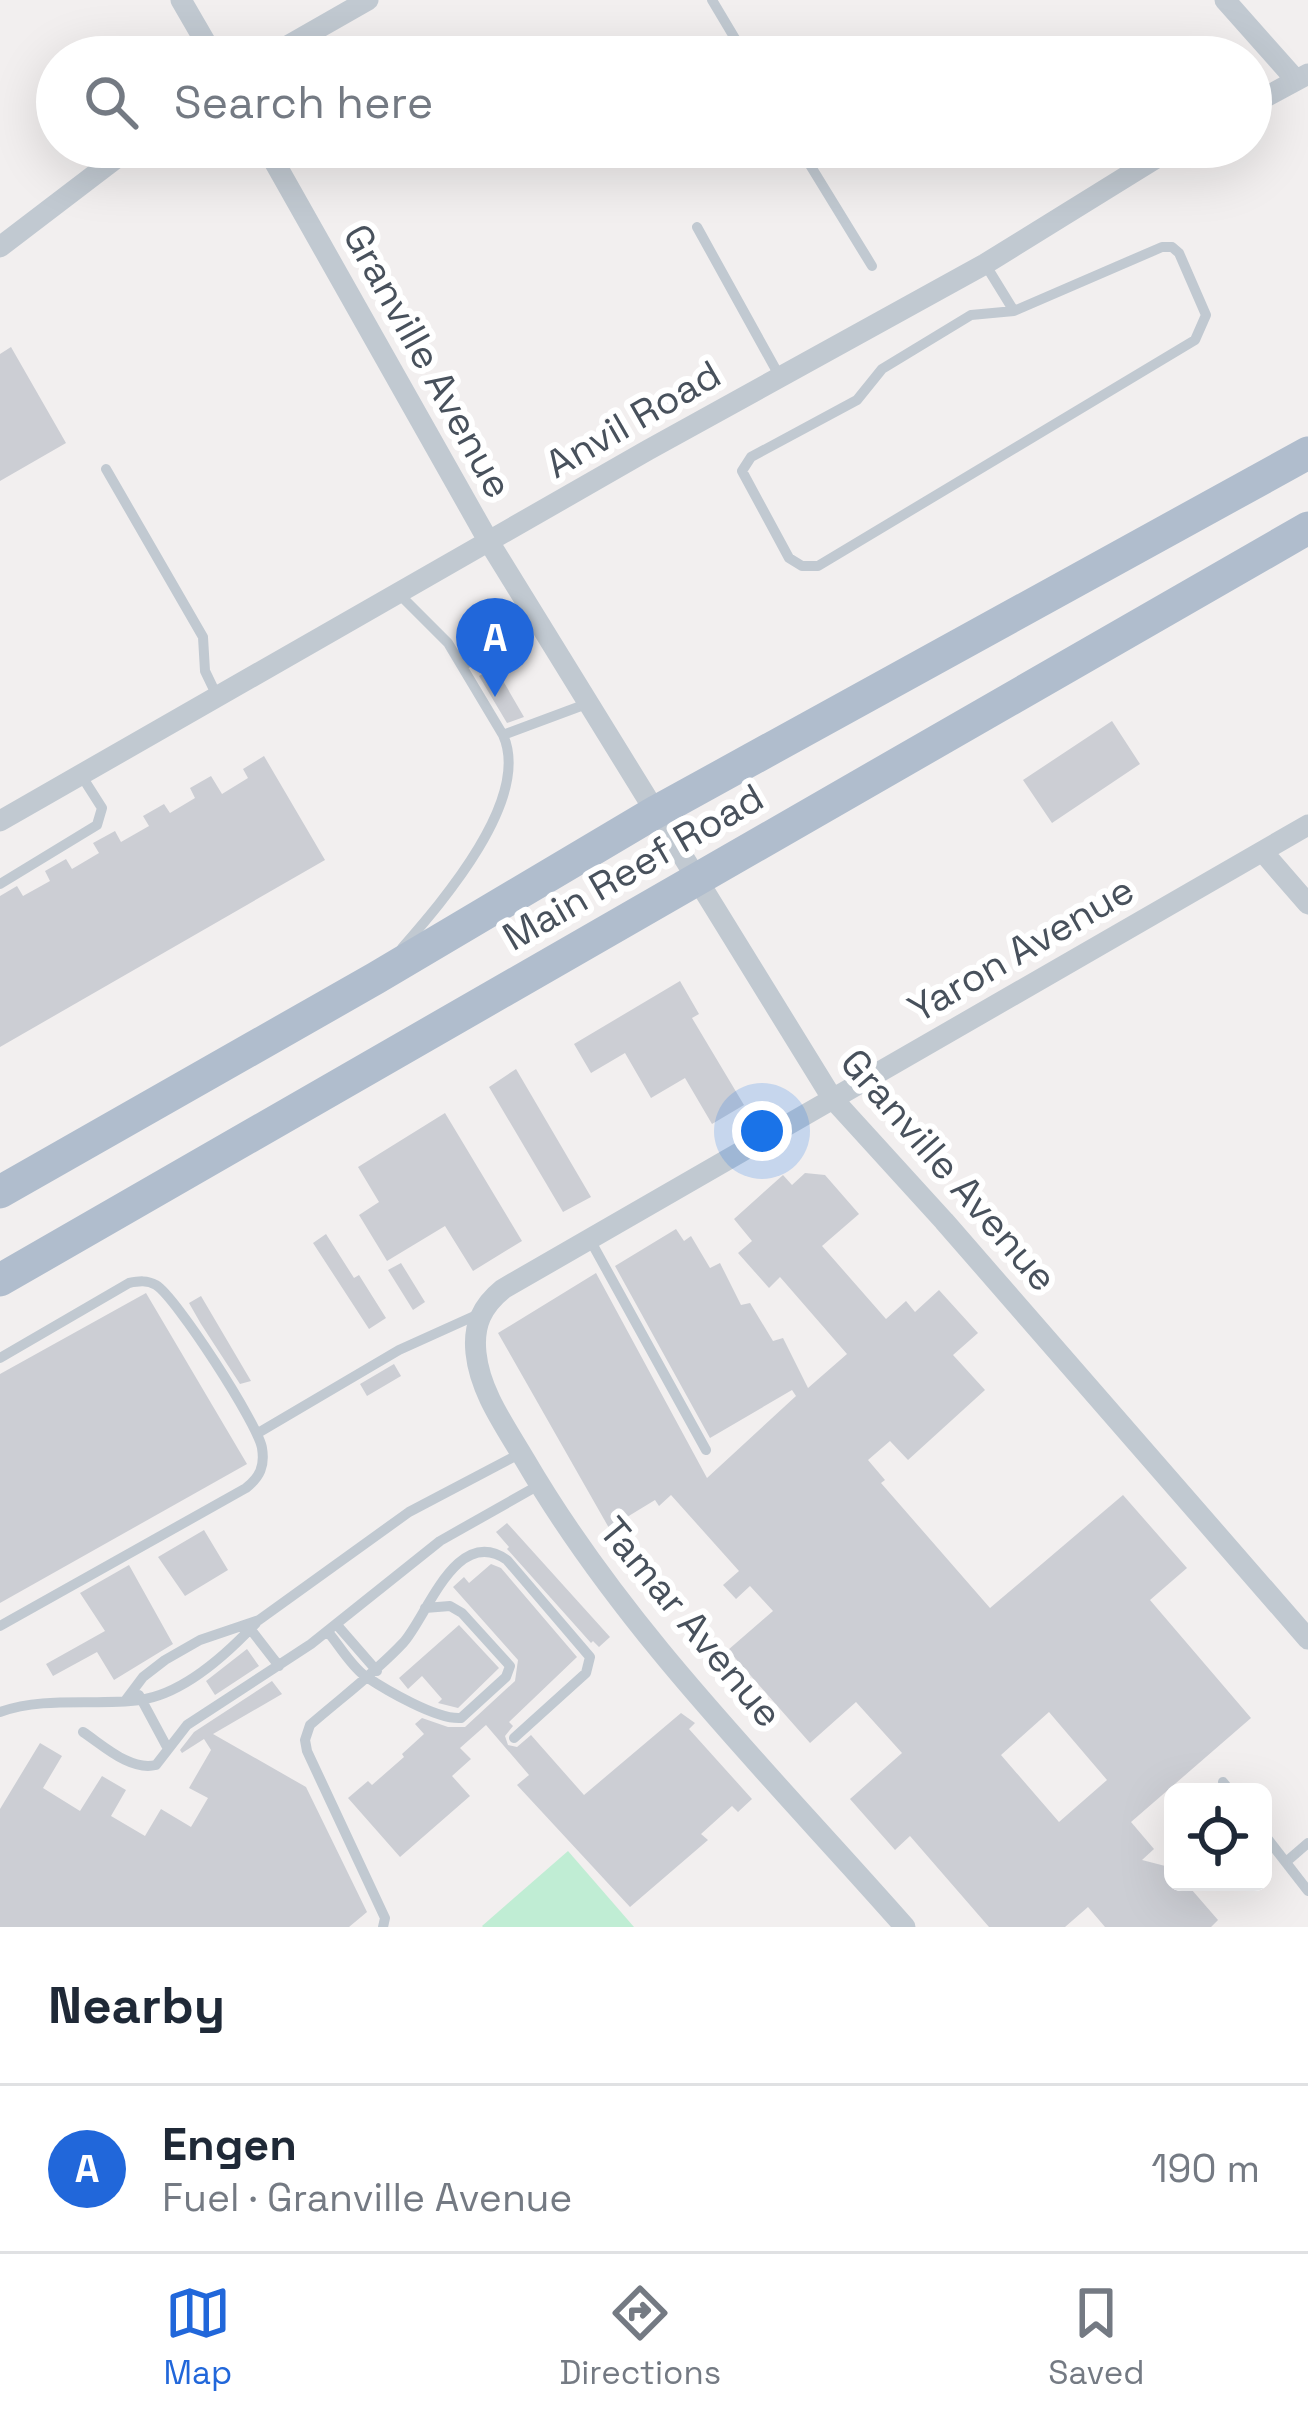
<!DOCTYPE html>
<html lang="en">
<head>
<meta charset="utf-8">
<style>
	:root { --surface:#fff; --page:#f2f2f3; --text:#1f2937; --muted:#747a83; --line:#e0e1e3; --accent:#2167da }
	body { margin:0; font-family:"Space Grotesk",sans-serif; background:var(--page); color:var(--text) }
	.controls { position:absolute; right:36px; bottom:36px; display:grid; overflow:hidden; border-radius:18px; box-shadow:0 12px 48px #0002 }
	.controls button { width:108px; height:108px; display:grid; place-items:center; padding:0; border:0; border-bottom:3px solid var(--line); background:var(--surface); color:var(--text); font:60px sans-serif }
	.you { position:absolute; left:762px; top:1131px; width:42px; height:42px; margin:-30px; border:9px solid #fff; border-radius:50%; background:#1a73e8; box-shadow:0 0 0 18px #1a73e833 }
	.badge { display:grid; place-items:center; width:78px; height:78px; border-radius:50%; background:var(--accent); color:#fff; font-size:39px; font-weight:700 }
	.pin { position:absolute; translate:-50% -99px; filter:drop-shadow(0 3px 6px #0008) }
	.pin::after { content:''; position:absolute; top:63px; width:42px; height:36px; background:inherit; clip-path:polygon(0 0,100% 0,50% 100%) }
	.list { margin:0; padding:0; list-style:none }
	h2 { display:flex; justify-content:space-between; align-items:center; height:156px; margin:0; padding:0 48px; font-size:51px }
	h2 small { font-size:39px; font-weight:400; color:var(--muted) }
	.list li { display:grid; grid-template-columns:78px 1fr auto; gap:36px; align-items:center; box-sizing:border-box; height:168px; padding:0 48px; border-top:3px solid var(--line) }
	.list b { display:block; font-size:45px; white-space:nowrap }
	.list p { margin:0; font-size:39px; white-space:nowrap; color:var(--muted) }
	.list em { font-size:39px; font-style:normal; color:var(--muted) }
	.icon { flex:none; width:66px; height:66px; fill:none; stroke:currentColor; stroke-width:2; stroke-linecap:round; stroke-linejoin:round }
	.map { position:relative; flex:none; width:1308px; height:1927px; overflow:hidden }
	.search { position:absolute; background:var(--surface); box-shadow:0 12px 48px #0002; left:36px; right:36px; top:36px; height:132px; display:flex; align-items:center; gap:30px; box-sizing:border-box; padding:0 42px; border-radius:66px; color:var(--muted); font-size:45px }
	.sheet { height:324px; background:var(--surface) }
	nav { display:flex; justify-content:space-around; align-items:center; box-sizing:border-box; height:168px; border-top:3px solid var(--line); background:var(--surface); font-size:33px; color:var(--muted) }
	nav a { display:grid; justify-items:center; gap:6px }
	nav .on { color:var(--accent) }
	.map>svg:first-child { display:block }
	.grass { fill:#c0edd4 }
	.building { fill:#ccced4; fill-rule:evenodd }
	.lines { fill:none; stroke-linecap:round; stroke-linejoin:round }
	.service { stroke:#c1c9d1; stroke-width:10 }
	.minor { stroke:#c1c9d1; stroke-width:21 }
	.primary { stroke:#b0bdcd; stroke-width:33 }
	.labels { text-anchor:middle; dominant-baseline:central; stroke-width:12; stroke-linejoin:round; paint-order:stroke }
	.street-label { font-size:39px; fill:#48515c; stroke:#fff }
</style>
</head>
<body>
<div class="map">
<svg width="1308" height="1927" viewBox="0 0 1308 1927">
	<rect width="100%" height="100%" fill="#f2efef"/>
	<path class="grass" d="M568 1851 634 1927H483L482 1926Z"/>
	<path class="building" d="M11 347 66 443 0 481V354Z
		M495 667 524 717 507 723 479 676Z
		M1112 721 1140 764 1052 823 1023 780Z
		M264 756 325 860 0 1047V896L17 886 23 896 50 881 45 871 66 859 72 869 99 853 93 843 115 831 121 842 149 826 143 816 164 804 170 813 195 798 190 788 211 776 222 794 248 778 243 769Z
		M680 981 699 1014 692 1018 744 1105 712 1124 685 1078 651 1098 625 1053 591 1073 574 1044Z
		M516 1069 591 1197 563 1212 489 1087Z
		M445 1113 522 1241 473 1271 445 1226 387 1261 359 1215 379 1202 358 1167Z
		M805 1173 825 1175 859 1214 822 1246 886 1319 906 1301 915 1312 939 1290 978 1333 953 1355 985 1390 908 1460 890 1441 868 1460 885 1480 881 1483 990 1608 1123 1495 1187 1568 1150 1600 1251 1718 1131 1822 1154 1849 1142 1860 1173 1868V1882H1185L1218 1920 1211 1927H1105L1088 1907 1065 1927H989L910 1836 895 1850 850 1799 902 1753 856 1702 810 1743 728 1650 773 1611 750 1586 736 1599 723 1585 739 1571 671 1495 659 1506 655 1500 609 1528 498 1333 596 1273 707 1478 796 1396 792 1390 710 1438 615 1266 676 1229 684 1241 691 1236 710 1268 720 1263 741 1305 750 1303 773 1341 783 1338 808 1388 847 1354 780 1277 769 1288 738 1253 752 1241 734 1219 783 1175 792 1185ZM1049 1712 1107 1780 1059 1822 1001 1755Z
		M326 1234 354 1278 359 1275 386 1318 369 1329 313 1243Z
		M401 1263 425 1302 413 1310 388 1270Z
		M146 1293 247 1464 0 1603V1374Z
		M201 1296 251 1381 240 1384 201 1324 189 1303Z
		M394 1364 401 1376 367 1396 360 1384Z
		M507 1523 610 1637 599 1647 593 1641 591 1643 507 1549 509 1547 496 1532Z
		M204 1530 228 1570 185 1596 158 1557Z
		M491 1564 501 1568 577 1657 509 1722 513 1726 505 1736 508 1745 517 1747 531 1735 584 1795 681 1713 695 1723 689 1729 752 1799 738 1812 732 1806 701 1834 708 1840 630 1907 517 1785 529 1775 486 1725 460 1748 471 1759 452 1776 470 1796 400 1857 348 1798 368 1781 372 1785 404 1757 402 1754 424 1734 415 1724 422 1718 448 1727H465L515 1681 518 1660 453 1587 464 1577 469 1583Z
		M129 1565 173 1644 114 1680 97 1652 53 1676 46 1664 105 1631 80 1593Z
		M459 1625 499 1668 458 1708 438 1703 442 1699 422 1676 408 1689 399 1678Z
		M247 1649 259 1666 215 1695 206 1681Z
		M272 1681 282 1694 213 1734 306 1787 367 1912 349 1927H0V1809L40 1743 62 1756 43 1788 80 1811 102 1776 126 1790 111 1816 145 1836 161 1809 191 1827 208 1798 189 1788 211 1750 204 1739 182 1753 180 1750 194 1732Z"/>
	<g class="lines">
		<path class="service" d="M712 0 746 57
			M799 147 872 266
			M697 227 780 377
			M1162 247H1172L1179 253 1206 315 1195 340 818 566H802L789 558 742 471 751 457 857 400 882 369 971 315 1014 311Z
			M985 264 1014 311
			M106 469 203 637 205 671 217 696
			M398 593 448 643 503 735 589 703
			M463 666 534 617
			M0 884 97 825 102 808 81 775
			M402 948C442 902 532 799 503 735
			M589 1238 706 1450
			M0 1358 129 1283C139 1281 147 1280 156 1285 176 1297 258 1424 262 1448 265 1466 260 1477 246 1488L0 1626
			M258 1433 399 1350 481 1313
			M337 1625 377 1671
			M248 1626 279 1666
			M328 1632C339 1645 351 1666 365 1676 386 1690 437 1720 461 1718L506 1677 510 1666 462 1613 450 1606 425 1608
			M139 1695 168 1749
			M125 1701 143 1677 165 1660 200 1640 259 1620 409 1512 521 1453
			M0 1712C45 1696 94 1706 140 1700 183 1694 228 1653 256 1623
			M83 1732C104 1746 130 1771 156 1765L187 1725 311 1644 440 1541 539 1485
			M1223 1782 1231 1792
			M1263 1833 1308 1891
			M1286 1862 1308 1843
			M383 1927 385 1918 307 1751 305 1740 310 1725C341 1698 375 1673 403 1643 427 1617 456 1524 507 1560L590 1657 586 1673 514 1738"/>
		<path class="minor" d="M181 0 214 57
			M1225 0 1296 80
			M268 57 368 0
			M1251 105 1308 74
			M266 147 489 542 832 1098 944 1221 1308 1639
			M0 247 131 147
			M0 821 648 450 985 264 1174 147
			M1263 852 1308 904
			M905 1927C773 1777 626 1633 525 1460 505 1426 480 1392 476 1353 473 1325 482 1306 503 1289L1308 825"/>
		<path class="primary" d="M0 1192 376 978 654 813 1308 453
			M0 1280 1308 528"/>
	</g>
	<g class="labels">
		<g class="street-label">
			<text transform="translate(428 361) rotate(61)">Granville Avenue</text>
			<text transform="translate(633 419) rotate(-30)">Anvil Road</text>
			<text transform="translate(633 867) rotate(-30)">Main Reef Road</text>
			<text transform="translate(1021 949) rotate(-30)">Yaron Avenue</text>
			<text transform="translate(949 1170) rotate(49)">Granville Avenue</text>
			<text transform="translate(691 1622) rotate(50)">Tamar Avenue</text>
		</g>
	</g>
</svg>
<div class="controls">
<button><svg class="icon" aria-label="locate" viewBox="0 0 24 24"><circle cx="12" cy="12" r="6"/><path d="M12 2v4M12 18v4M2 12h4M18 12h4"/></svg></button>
</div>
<div class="you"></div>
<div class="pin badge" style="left:495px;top:697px">A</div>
<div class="search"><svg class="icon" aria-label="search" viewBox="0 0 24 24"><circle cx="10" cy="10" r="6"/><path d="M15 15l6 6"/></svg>Search here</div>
</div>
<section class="sheet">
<h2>Nearby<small></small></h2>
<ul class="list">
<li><span class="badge">A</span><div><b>Engen</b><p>Fuel · Granville Avenue</p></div><em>190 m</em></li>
</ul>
</section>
<nav>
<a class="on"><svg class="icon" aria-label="map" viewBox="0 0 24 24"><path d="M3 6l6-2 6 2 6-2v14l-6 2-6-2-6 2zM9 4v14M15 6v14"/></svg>Map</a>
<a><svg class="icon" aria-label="directions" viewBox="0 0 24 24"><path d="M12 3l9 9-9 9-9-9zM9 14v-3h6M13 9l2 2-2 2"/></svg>Directions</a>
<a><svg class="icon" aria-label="saved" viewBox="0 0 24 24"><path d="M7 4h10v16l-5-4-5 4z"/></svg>Saved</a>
</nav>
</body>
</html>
